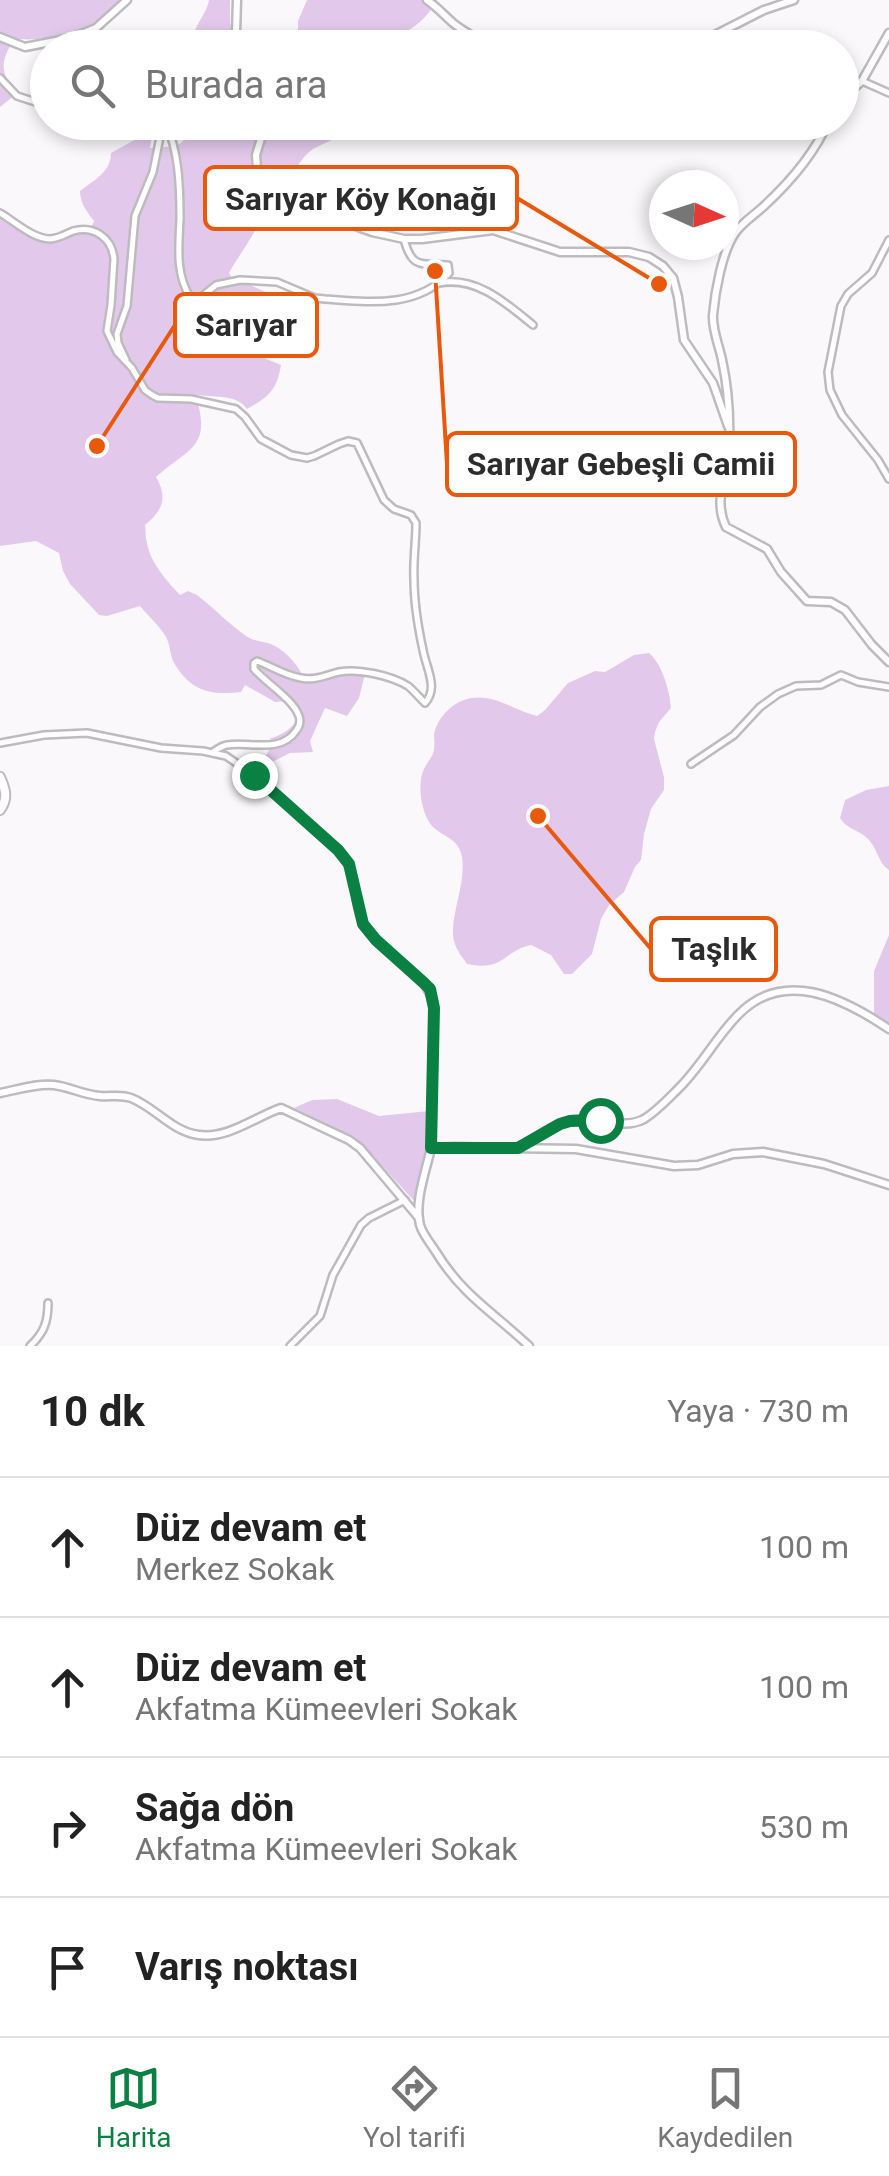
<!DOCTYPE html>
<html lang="tr">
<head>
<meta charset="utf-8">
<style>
	:root { --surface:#fff; --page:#f6f6f6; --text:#222; --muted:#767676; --line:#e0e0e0; --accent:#0b8043 }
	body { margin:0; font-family:Roboto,sans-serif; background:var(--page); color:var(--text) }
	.compass { position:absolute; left:649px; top:170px; width:90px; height:90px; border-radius:50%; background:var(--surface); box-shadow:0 5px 15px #0003; rotate:93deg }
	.stop { position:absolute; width:30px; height:30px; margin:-22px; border:8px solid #0b8043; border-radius:50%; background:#fff }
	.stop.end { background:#0b8043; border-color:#fff; box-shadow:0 2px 10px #0008 }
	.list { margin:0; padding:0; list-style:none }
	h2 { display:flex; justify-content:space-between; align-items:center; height:130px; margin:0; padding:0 40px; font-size:42px }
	h2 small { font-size:32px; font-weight:400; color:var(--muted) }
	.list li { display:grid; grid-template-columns:65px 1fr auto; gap:30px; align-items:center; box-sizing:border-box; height:140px; padding:0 40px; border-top:2px solid var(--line) }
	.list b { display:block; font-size:38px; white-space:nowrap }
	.list p { margin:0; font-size:32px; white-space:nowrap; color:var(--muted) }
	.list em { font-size:32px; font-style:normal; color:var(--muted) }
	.icon { flex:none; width:55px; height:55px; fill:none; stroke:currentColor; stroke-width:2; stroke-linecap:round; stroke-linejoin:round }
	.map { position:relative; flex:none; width:889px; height:1346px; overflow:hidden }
	.search { position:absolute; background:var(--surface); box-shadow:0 5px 15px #0003; left:30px; right:30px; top:30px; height:110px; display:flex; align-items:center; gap:25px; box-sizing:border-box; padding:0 35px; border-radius:55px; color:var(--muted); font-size:38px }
	.sheet { height:690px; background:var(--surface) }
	nav { display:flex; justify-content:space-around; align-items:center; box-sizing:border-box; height:140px; border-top:2px solid var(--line); background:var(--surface); font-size:28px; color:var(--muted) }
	nav a { display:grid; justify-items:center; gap:5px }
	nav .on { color:var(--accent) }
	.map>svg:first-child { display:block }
	.green { fill:#e2c9eb }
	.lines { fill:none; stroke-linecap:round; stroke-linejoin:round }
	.minor-casing { stroke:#bebbbf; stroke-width:10 }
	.tertiary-casing { stroke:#bebbbf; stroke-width:11 }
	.secondary-casing { stroke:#bebbbf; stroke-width:12 }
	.minor { stroke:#fff; stroke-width:5 }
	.tertiary { stroke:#fff; stroke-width:6 }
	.secondary { stroke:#fff; stroke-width:8 }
	.route { stroke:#0b8043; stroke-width:12 }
	.leader { fill:none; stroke:#e8590c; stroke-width:4 }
	.callout-dot { fill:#e8590c; stroke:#fff; stroke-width:4 }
	.callout { fill:#fff; stroke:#e8590c; stroke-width:4 }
	.callout-label { font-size:32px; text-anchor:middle; font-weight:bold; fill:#2d2c2d }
</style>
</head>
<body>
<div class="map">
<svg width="889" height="1346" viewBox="0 0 889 1346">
	<rect width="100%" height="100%" fill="#fbf8fc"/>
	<path class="green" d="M0 0H121C113 7 105 17 96 22 77 34 35 43 14 38 0 65 0 68 15 95L0 107Z
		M209 0H230V24L235 47H194C189 29 206 17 209 0Z
		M307 0H437C423 25 409 30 385 43L382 47H268L261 38H283L298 30V21Z
		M196 123H353C346 137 327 141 313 149 301 157 297 170 286 180 273 193 263 197 253 215L260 218C256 234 238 256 229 273L232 278 247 277 248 284 279 298 265 303C260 325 267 337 262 357L281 365C277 390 269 397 247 409 237 394 216 398 199 395L197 400C211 448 188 448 156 477 168 498 163 510 145 525 146 531 145 537 147 543 150 562 167 581 180 595L188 591 197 595C214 608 229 624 246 636 254 641 260 641 268 643 283 648 296 662 303 676H316L343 667 366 670 359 698 347 716 325 708 310 741 313 752 290 753 272 762 263 761 274 741 269 739C281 735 296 728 298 714L287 701 275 702 245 685 241 692C209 696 189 690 173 661 170 654 170 644 166 637 160 626 148 616 140 606L107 616 99 615 70 584 63 571 59 553 36 541 0 546V210C17 221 37 241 59 234 72 231 78 226 91 228L94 221C87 212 80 203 80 191 94 180 111 172 111 153L145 134 152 135 150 148C183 145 176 151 196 123Z
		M649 653C662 664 670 691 671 708L659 722 655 732 654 739 664 777V790L651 809 644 834 641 860 635 867 624 892 609 905 601 919 592 954 572 974H564L551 955 531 945C503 951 504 972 467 964 463 958 457 951 455 944 446 921 469 882 461 853 456 836 438 836 429 822 421 809 417 783 424 769 427 762 433 757 434 749 435 744 434 739 434 734 438 716 454 701 471 698 497 694 514 711 537 716L545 710 568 683 595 671 605 672 634 655Z
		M889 786V870C878 863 878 848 866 837 856 829 847 829 840 818L845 800 866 790Z
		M889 935V1026L874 1015V971Z
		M337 1099 379 1116 429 1111 428 1149 416 1203 362 1144 337 1129 294 1108 312 1100Z"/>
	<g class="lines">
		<defs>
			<path id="minor" d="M0 78 17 96 48 106
				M862 81 889 93
				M165 122C179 150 180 187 180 218 179 245 175 273 190 297L200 298 216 285 240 280 277 282 315 298 325 299C368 302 417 309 449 273L448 265C422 263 412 270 404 239
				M0 213C14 221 33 239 50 239 58 239 66 234 73 231 94 225 112 238 114 259L111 305 107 331 117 352 132 368 145 390 152 395 158 398 191 399 236 409 245 417 261 439 291 455 307 458 314 456 339 444 348 441 357 443 384 500 394 509 411 515 416 523C416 542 413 560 414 579 414 603 418 627 423 650 426 668 439 688 425 703 419 697 414 691 408 686 392 676 358 668 339 672 326 675 315 681 301 678 286 676 271 666 257 661L254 663V669C266 683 293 699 299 716 301 722 300 726 296 731 280 754 250 741 227 745 221 746 218 749 213 752
				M889 240 872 273 848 294 841 306 828 372 830 390 842 415 878 460 889 479
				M439 283C476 276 505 302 533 325
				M126 360 118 343 117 334 127 306 135 216 153 172 163 122
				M0 743 44 735 87 733 161 748 203 751 226 756 254 775 338 850C341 855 345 858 348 863 358 882 353 906 364 925 383 958 427 968 434 1008L431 1148
				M691 764 734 735 760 707 778 694 796 686 821 685 841 675 858 682 889 687
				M30 1346C44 1333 48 1322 48 1303
				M290 1346 320 1316 333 1275 361 1225 369 1218 405 1200"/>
			<path id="tertiary" d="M237 0 236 32 240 48
				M427 0C437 7 444 15 453 23 464 32 478 38 490 48
				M0 37 25 47 71 38 96 28 127 0
				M686 48 705 40 764 10 794 0
				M842 99 862 81 889 33
				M266 122 256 155 260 209 268 220 305 210 323 214 372 232 404 239H422L493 230 560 252H629L649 257 663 266 673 278 678 297 684 340 713 383 728 426
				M828 122C814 155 789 183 763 207 753 216 742 223 735 233 722 252 715 292 713 315 712 330 719 345 722 360 728 387 730 417 729 445 729 474 712 498 726 527L767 549 781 572 807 601 831 602 845 610 872 645 889 662
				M0 1093C17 1090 37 1083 54 1085 70 1087 84 1095 100 1096 110 1097 121 1094 131 1098 155 1107 172 1132 199 1135 228 1139 255 1117 281 1108L349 1140 360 1148 419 1218
				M521 1147C536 1138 552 1125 568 1121 593 1115 622 1131 644 1119 657 1111 668 1099 679 1088 701 1066 715 1039 737 1016 783 967 843 998 889 1029
				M529 1346C493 1312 463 1296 436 1252 431 1244 423 1235 420 1225 414 1202 426 1171 431 1148L455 1147 576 1149 674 1166 698 1165 733 1154 763 1152 824 1164 889 1185"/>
			<path id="secondary" d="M0 777C6 790 8 799 0 810"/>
		</defs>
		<use href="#minor" class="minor-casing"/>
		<use href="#tertiary" class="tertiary-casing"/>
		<use href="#secondary" class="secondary-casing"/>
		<use href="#minor" class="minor"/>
		<use href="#tertiary" class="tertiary"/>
		<use href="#secondary" class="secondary"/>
	</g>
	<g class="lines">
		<path class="route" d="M254 775 338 850 349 864 363 924 376 940 424 983 430 989 434 1008 431 1148H518L560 1124 570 1121 600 1120"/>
	</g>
	<path class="leader" d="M659 284L517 198M97 446L175 325M435 271L447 464M538 816L651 949"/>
	<g class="callout-dot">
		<circle cx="659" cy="284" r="10"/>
		<circle cx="97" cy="446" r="10"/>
		<circle cx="435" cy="271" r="10"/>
		<circle cx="538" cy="816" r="10"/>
	</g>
	<g class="callout">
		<rect x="205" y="167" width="312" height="62" rx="10"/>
		<rect x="175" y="294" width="142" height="62" rx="10"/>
		<rect x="447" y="433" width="348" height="62" rx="10"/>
		<rect x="651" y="918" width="125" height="62" rx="10"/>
	</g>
	<g class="callout-label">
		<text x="361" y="210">Sarıyar Köy Konağı</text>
		<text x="246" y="336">Sarıyar</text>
		<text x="621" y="475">Sarıyar Gebeşli Camii</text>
		<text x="714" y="960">Taşlık</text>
	</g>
</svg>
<svg class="compass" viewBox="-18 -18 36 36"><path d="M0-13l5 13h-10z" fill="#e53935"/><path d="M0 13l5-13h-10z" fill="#767676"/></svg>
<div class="stop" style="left:600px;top:1120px"></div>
<div class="stop end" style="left:254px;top:775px"></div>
<div class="search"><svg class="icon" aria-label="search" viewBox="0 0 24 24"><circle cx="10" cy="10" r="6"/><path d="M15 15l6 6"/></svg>Burada ara</div>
</div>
<section class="sheet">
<h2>10 dk<small>Yaya · 730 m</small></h2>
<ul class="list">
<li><svg class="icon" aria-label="ahead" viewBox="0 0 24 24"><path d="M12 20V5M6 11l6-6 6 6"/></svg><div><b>Düz devam et</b><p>Merkez Sokak</p></div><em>100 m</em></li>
<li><svg class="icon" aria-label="ahead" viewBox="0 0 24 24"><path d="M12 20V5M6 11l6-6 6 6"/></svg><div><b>Düz devam et</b><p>Akfatma Kümeevleri Sokak</p></div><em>100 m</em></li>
<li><svg class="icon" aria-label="right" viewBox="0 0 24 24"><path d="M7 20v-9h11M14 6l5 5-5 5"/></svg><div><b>Sağa dön</b><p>Akfatma Kümeevleri Sokak</p></div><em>530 m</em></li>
<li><svg class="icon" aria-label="arrive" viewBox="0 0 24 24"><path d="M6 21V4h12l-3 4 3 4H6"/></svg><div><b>Varış noktası</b></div></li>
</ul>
</section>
<nav>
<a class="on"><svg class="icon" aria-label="map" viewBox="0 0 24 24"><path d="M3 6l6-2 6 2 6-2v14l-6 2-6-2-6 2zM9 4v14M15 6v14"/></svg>Harita</a>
<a><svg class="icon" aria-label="directions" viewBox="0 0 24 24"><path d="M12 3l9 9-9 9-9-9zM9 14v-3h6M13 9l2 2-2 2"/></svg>Yol tarifi</a>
<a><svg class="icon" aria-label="saved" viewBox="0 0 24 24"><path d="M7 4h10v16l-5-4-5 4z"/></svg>Kaydedilen</a>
</nav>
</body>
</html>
